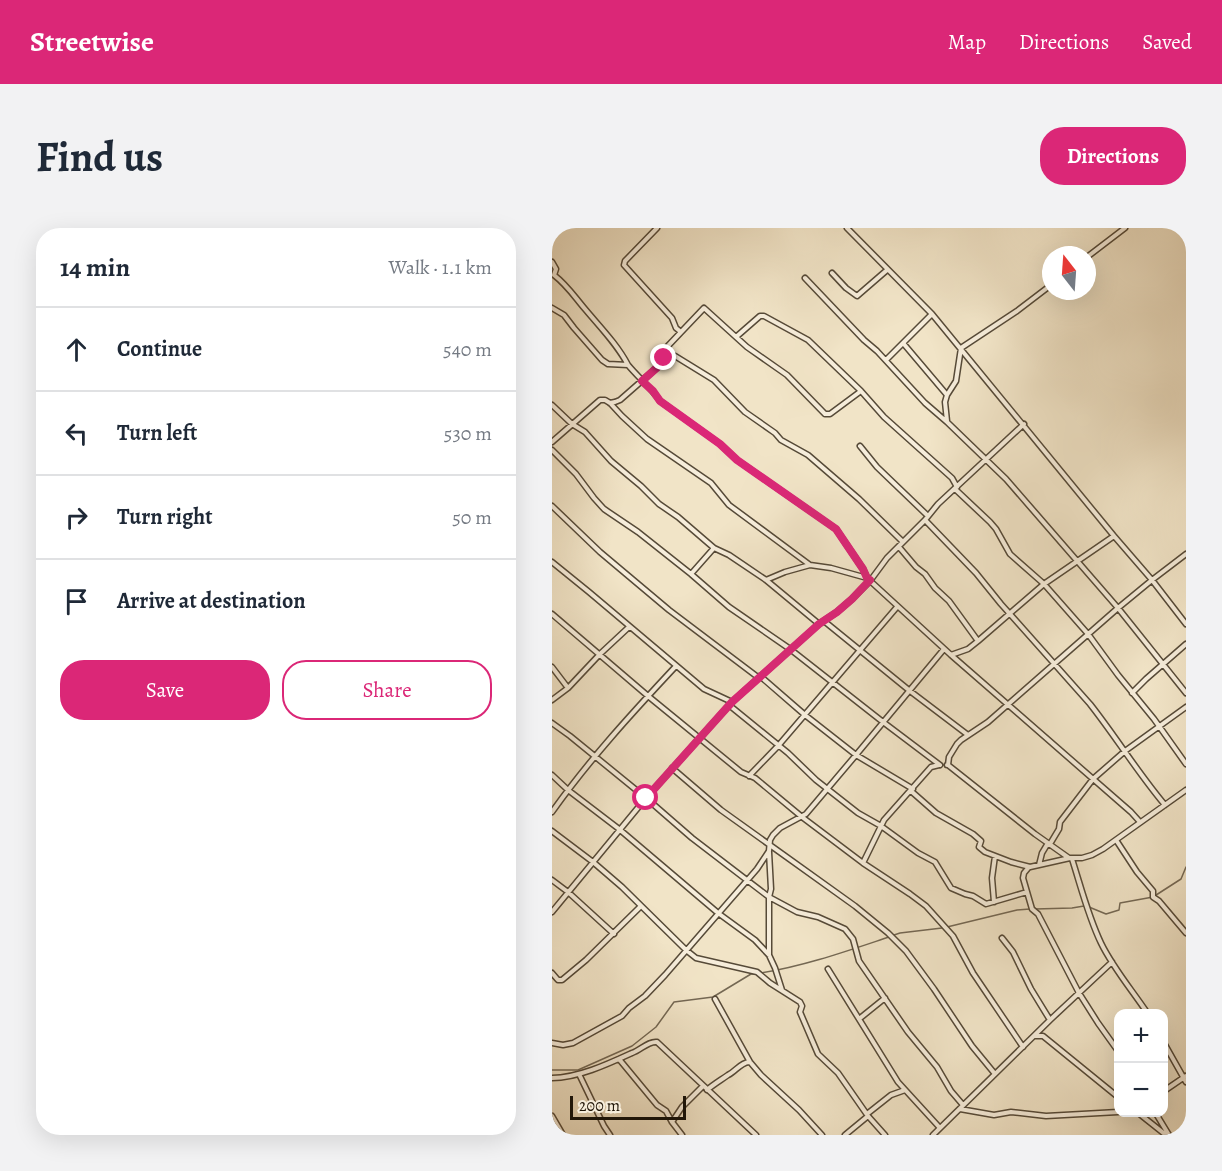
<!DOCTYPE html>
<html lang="en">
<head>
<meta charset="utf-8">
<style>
	:root { --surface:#fff; --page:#f2f2f3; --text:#1f2937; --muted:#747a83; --line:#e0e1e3; --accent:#db2777 }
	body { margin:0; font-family:Alegreya,serif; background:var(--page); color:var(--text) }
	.controls { position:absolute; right:18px; bottom:18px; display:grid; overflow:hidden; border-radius:12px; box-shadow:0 6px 24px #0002 }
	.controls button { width:54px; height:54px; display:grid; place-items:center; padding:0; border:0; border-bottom:2px solid var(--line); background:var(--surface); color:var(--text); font:30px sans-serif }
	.compass { position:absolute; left:490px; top:18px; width:54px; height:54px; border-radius:50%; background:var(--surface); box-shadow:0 6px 24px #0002; rotate:343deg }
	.scale { position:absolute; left:18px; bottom:15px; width:116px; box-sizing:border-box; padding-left:6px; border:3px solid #221709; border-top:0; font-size:16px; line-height:21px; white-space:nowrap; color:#221709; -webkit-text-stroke:4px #f6eddb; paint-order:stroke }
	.stop { position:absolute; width:18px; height:18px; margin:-14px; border:4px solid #db2777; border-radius:50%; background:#fff }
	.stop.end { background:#db2777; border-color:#fff; box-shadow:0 2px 6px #0008 }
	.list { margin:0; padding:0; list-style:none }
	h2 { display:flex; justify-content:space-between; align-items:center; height:78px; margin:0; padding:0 24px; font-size:26px }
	h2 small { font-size:20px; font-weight:400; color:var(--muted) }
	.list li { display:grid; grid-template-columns:39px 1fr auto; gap:18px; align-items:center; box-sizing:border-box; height:84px; padding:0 24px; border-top:2px solid var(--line) }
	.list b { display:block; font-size:22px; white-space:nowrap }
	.list em { font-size:20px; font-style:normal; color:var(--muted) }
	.actions { display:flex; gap:12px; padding:18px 24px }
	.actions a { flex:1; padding:14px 0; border:2px solid var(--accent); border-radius:24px; text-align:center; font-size:21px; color:var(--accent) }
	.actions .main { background:var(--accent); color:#fff }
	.icon { flex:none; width:33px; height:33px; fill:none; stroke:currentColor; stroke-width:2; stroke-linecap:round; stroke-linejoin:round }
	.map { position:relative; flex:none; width:634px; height:907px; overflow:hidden; border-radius:24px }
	header { display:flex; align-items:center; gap:36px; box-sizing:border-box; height:84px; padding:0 30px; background:var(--accent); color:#fff }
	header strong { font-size:28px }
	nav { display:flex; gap:33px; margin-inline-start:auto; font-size:21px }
	.intro { display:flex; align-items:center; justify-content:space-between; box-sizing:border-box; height:144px; padding:0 36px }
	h1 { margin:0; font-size:42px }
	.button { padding:15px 27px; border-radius:24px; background:var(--accent); color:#fff; font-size:21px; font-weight:700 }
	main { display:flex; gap:36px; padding:0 36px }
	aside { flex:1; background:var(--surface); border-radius:24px; box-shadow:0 6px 24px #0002 }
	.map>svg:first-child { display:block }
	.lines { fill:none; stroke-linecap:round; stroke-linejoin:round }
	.stream { stroke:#746854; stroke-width:1.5 }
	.minor-casing { stroke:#564a38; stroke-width:7 }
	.minor { stroke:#f6eddb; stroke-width:4 }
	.route { stroke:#db2777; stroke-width:8 }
</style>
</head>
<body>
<header>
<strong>Streetwise</strong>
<nav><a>Map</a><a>Directions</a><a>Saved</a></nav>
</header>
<div class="intro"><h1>Find us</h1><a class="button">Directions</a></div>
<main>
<aside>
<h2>14 min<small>Walk · 1.1 km</small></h2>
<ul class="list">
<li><svg class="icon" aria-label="ahead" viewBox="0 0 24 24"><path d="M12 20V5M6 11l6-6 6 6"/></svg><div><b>Continue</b></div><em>540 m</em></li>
<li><svg class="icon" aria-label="left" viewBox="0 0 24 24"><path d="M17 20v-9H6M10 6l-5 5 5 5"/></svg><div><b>Turn left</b></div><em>530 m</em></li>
<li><svg class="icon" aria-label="right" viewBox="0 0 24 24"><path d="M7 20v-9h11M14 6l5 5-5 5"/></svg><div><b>Turn right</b></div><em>50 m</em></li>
<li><svg class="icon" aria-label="arrive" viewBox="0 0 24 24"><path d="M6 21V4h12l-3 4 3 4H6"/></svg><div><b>Arrive at destination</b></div></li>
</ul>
<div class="actions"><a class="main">Save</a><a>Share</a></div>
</aside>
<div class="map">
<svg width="634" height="907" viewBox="0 0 634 907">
	<rect width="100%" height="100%" fill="#f1e4c7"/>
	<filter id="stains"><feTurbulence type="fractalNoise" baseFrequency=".00333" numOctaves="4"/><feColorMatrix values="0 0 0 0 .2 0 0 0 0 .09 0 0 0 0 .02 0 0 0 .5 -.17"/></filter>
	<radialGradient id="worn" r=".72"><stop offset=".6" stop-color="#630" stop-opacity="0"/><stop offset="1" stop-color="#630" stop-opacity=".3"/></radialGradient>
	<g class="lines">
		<path class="stream" d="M537 679 554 686 567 682 568 675 601 669 629 651 634 639
			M483 681 520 680 532 678
			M395 699 465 682 478 681
			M342 707 348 705 390 700
			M209 745C253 738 295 723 337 709
			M0 842H26L80 818 104 799 122 774 161 769 199 746H205"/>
		<defs>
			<path id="minor" d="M105 0 73 33 72 37 120 90 124 100 129 104
				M295 0 380 86 562 308 600 352 634 396
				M535 29 573 0
				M0 34 4 41 2 47C15 57 22 68 33 81 48 99 65 116 76 137
				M280 45 294 60 305 68 335 42
				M253 50 312 112 325 123 373 175 395 194 454 251 566 380 634 465
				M0 80 12 87 22 100 50 132 56 136 76 137C86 149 99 160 108 173L168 216 185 232 284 301 311 341 315 350
				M184 109 208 88H212L256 112 309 163 332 189 400 250 405 259
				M351 115 395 167
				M112 130 117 127 123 128 162 152 193 184 223 205 229 212 256 227 307 271 351 314
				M334 132 380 86
				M58 175 63 174 68 172 109 136 112 130 113 121 152 80 195 119 235 147 273 186H278L309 163
				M0 177 20 196 33 204 59 233 89 258 107 276 126 289 162 320 177 327 214 352 267 396
				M395 193 393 174 395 167 404 153 409 120 465 83 499 57
				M0 214 48 172H53L58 175 70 188 95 211 159 255 177 277 258 337
				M308 218 325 239 376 288
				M0 222 24 246 42 270 52 281 86 304 139 346 177 379 238 421 331 494 388 537
				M403 261 438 294 444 301 458 326 492 356 536 406 566 447 602 491 634 536
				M0 278 48 324 117 382 207 450
				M373 292 424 345 449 376 538 476C564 509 586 545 613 577
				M347 319 364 339 373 346 383 360 397 373 426 413
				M0 334 37 364 152 461 180 474
				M139 346 162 320
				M214 352 233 344 258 337 279 340 315 350 399 427 579 584 588 594
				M0 386 96 468 189 544 203 550 250 589 311 635 358 666 374 678 401 708 421 745 471 819
				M272 393 358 463 416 507
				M399 427 416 421 426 413 492 356 562 308
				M0 439 16 460
				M208 448 253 487 304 527 361 561
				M580 465 594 451 634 416
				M0 472 16 460 48 426 77 399
				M177 477 236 525 264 552 306 585 329 598 366 625 383 634 399 660 413 666 421 668 434 676 475 664
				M0 495 18 508 94 570 140 610 217 669V727
				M395 537H396L483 606 517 630
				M396 537 397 529 405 516 409 512 436 494 566 380 600 352 634 326
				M120 540 169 582 303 678 336 705 354 723 382 761 420 818 443 846
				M0 547 16 562 67 601 166 685 203 712 217 727 223 740 230 762
				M197 548 226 518 345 379
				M359 563 384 585 421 606 429 613 427 619 433 624 459 634 478 639 518 630H530L540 627 551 621 634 562
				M0 584C37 532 80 485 124 438
				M0 603 41 634 70 659 134 722 144 730 205 744 218 755 248 774 250 778 248 784 266 826 286 845 316 888 333 907
				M564 612 585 644 601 663V669L607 673 634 705
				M498 616 507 601 508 594 541 551 573 523 634 479
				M217 624 219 661 217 669 245 684 266 689 293 701 301 711 307 733 356 804 385 839 399 863 411 877
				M520 631C529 659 536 688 549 715 561 740 580 762 596 786
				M311 635 332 592 379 539 387 537
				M487 637 490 625 496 615
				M477 639 472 645 471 650 480 681 486 686 527 765 546 795 566 823
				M0 652 16 664 62 706
				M442 674 440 650 443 628
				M0 684 94 570 180 474 267 396 285 384 300 371 318 353 335 330 373 292 386 276 472 196
				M450 710 461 724 479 761 498 792
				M276 741 346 854 388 900
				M0 745 6 752H10L34 732 89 678
				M163 771 198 834 209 847 247 882 270 907
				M307 791 333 770
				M483 808H491L566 869
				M0 815 11 817 21 815 70 788 77 780 93 768 113 747 205 641 217 623 218 612 221 607 228 600 254 586 304 527 392 421
				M612 815 634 854
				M67 831 105 877 114 883 120 894 130 907
				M27 846 52 898 58 907
				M0 850C26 850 56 836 80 825 89 822 96 813 105 814L204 907
				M155 862C162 856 169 852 176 847 184 843 188 835 197 834
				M612 863 634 848
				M408 881 442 887 459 884 494 888 566 884
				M585 884 614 907
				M603 884 617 907
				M315 886 339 867 353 862
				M0 888 11 907
				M120 894 130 879 151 858
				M293 907 316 888
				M381 907 498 792 560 734"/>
		</defs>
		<use href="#minor" class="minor-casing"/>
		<use href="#minor" class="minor"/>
	</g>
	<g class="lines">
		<path class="route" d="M94 570 180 474 267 396 285 384 300 371 318 352 315 350 311 341 284 301 185 232 168 216 108 173 101 163 90 153 109 136 112 130"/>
	</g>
	<rect width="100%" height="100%" filter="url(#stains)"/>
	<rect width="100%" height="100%" fill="url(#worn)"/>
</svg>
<div class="controls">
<button>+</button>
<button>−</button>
</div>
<svg class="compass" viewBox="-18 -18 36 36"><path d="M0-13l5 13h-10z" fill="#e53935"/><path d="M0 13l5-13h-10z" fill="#747a83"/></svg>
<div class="scale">200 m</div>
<div class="stop" style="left:94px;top:570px"></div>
<div class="stop end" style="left:112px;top:130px"></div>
</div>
</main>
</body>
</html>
